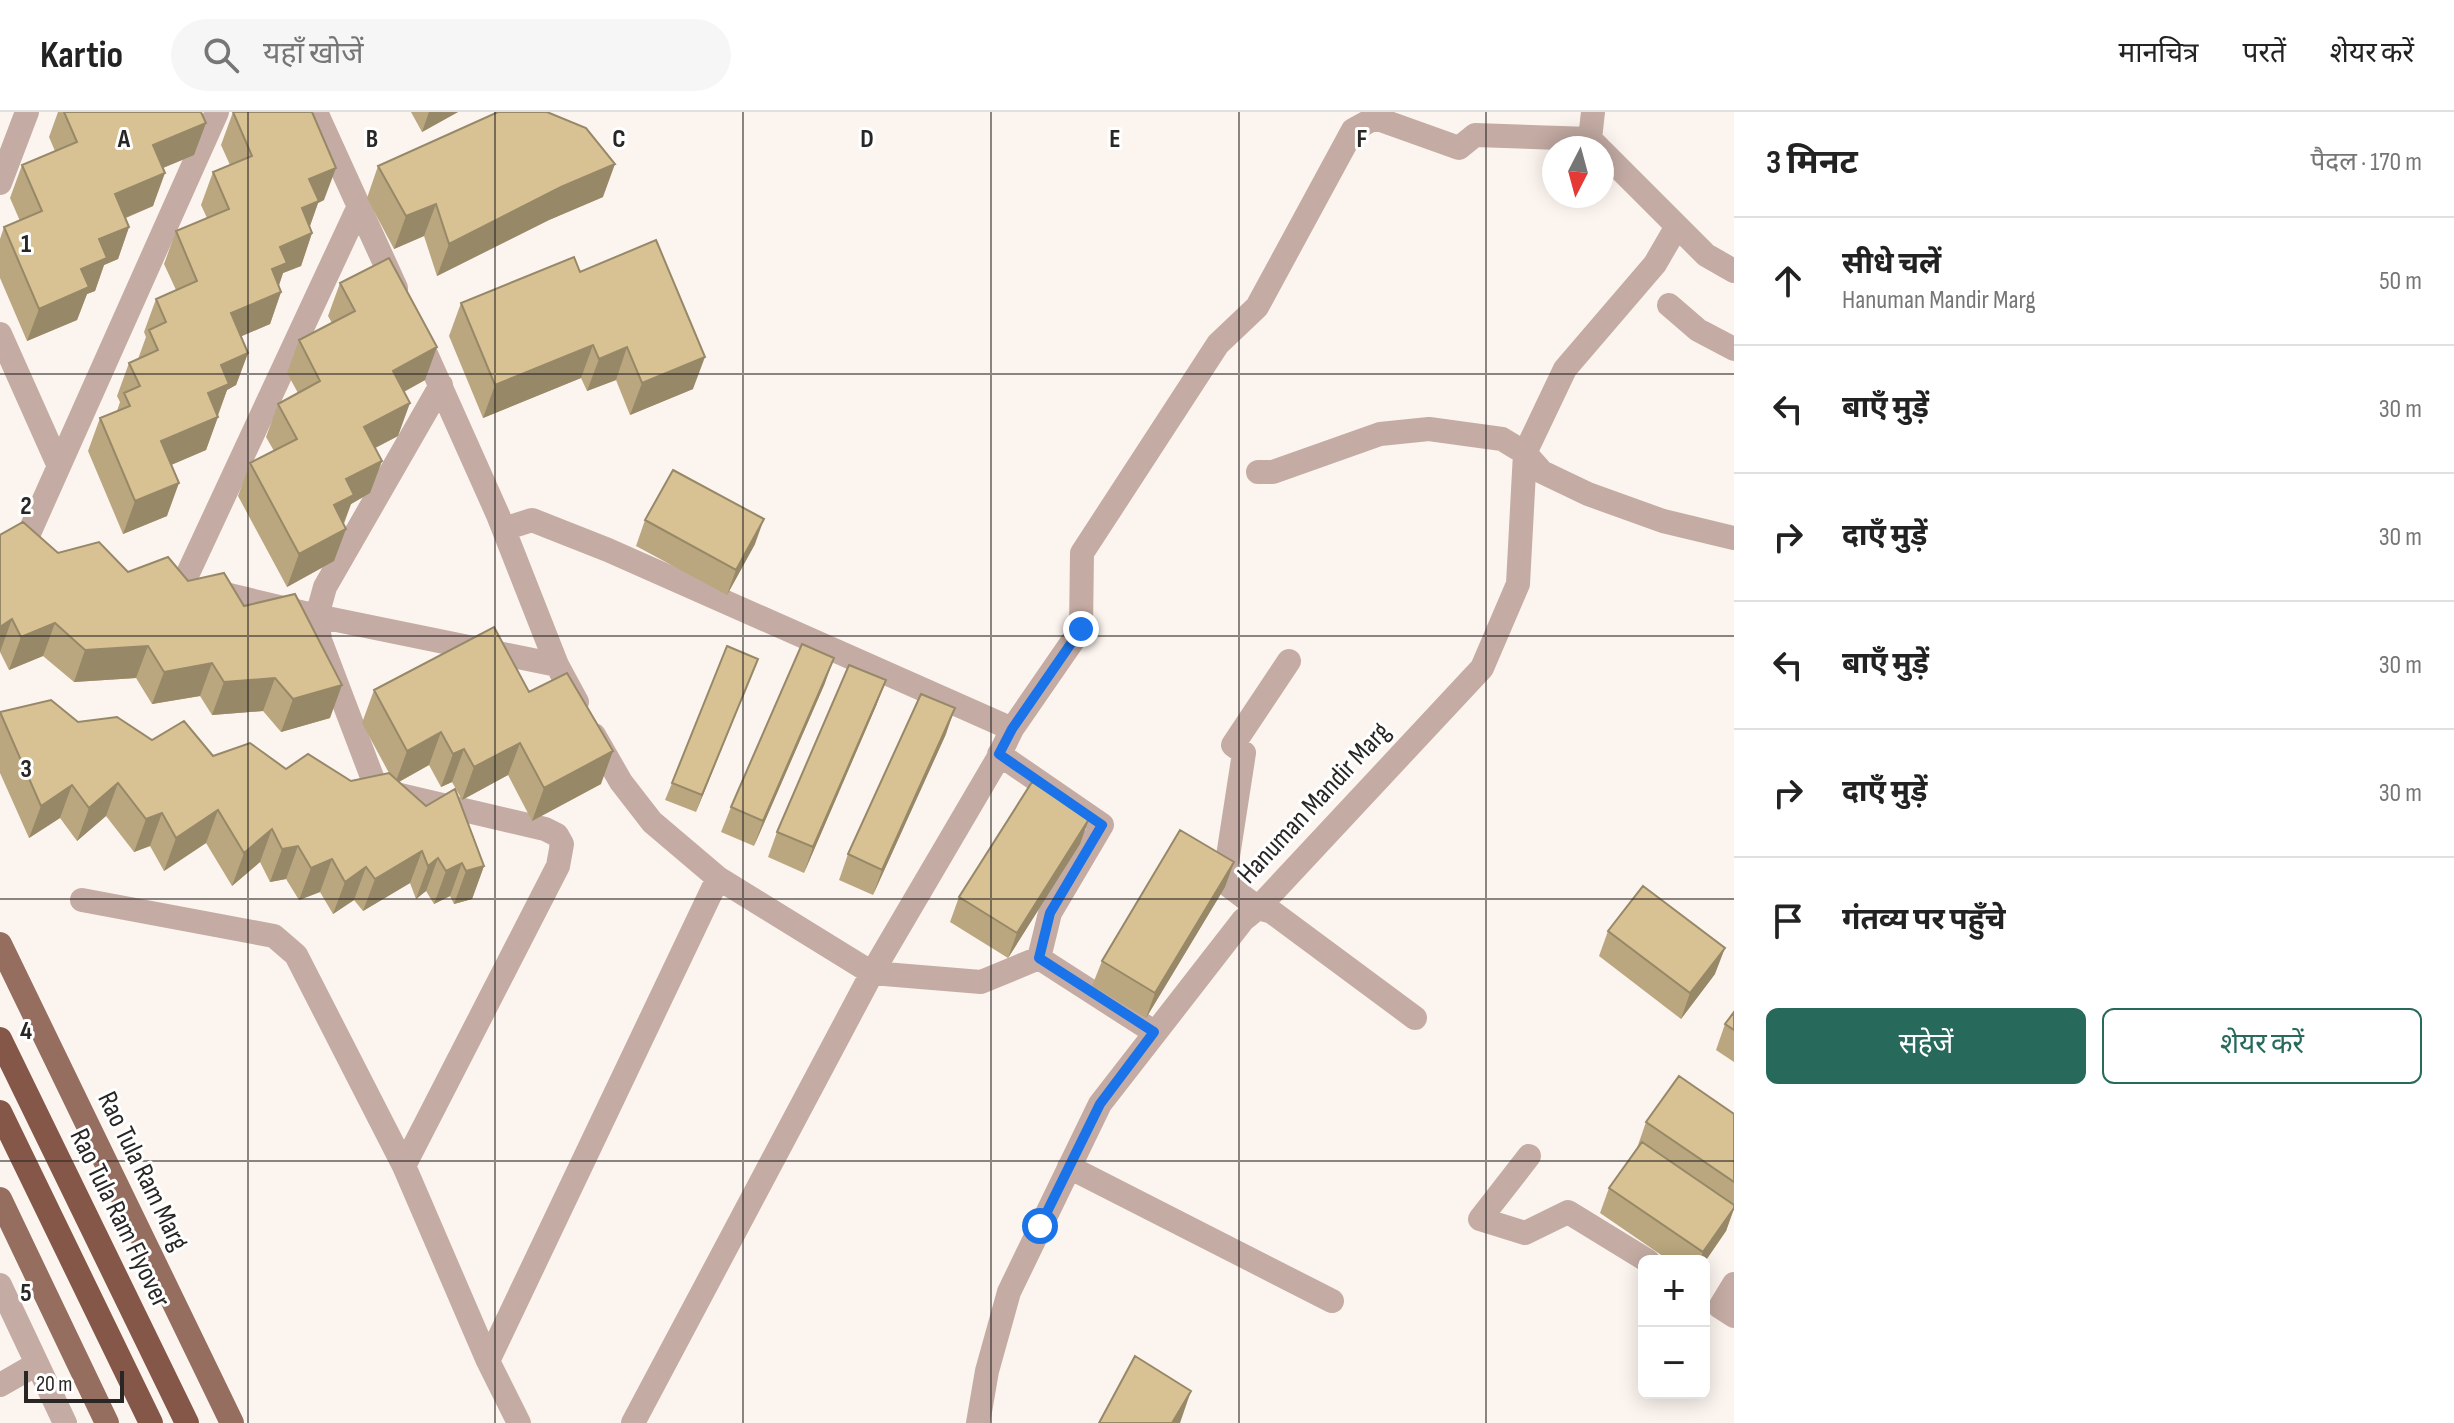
<!DOCTYPE html>
<html lang="hi">
<head>
<meta charset="utf-8">
<style>
	:root { --surface:#fff; --page:#f6f6f6; --text:#222; --muted:#767676; --line:#e0e0e0; --accent:#276a5b }
	body { margin:0; font-family:"Sofia Sans Condensed","Noto Sans Devanagari",sans-serif; background:var(--page); color:var(--text) }
	.controls { position:absolute; right:24px; bottom:24px; display:grid; overflow:hidden; border-radius:12px; box-shadow:0 4px 20px #0003 }
	.controls button { width:72px; height:72px; display:grid; place-items:center; padding:0; border:0; border-bottom:2px solid var(--line); background:var(--surface); color:var(--text); font:40px sans-serif }
	.compass { position:absolute; left:1542px; top:24px; width:72px; height:72px; border-radius:50%; background:var(--surface); box-shadow:0 4px 20px #0003; rotate:186deg }
	.scale { position:absolute; left:24px; bottom:20px; width:100px; box-sizing:border-box; padding-left:8px; border:4px solid #292725; border-top:0; font-size:22px; line-height:28px; white-space:nowrap; color:#292725; -webkit-text-stroke:6px #fff; paint-order:stroke }
	.stop { position:absolute; width:24px; height:24px; margin:-18px; border:6px solid #1a73e8; border-radius:50%; background:#fff }
	.stop.end { background:#1a73e8; border-color:#fff; box-shadow:0 2px 8px #0008 }
	.list { margin:0; padding:0; list-style:none }
	h2 { display:flex; justify-content:space-between; align-items:center; height:104px; margin:0; padding:0 32px; font-size:34px }
	h2 small { font-size:26px; font-weight:400; color:var(--muted) }
	.list li { display:grid; grid-template-columns:52px 1fr auto; gap:24px; align-items:center; box-sizing:border-box; height:128px; padding:0 32px; border-top:2px solid var(--line) }
	.list b { display:block; font-size:30px; white-space:nowrap }
	.list p { margin:0; font-size:26px; white-space:nowrap; color:var(--muted) }
	.list em { font-size:26px; font-style:normal; color:var(--muted) }
	.actions { display:flex; gap:16px; padding:24px 32px }
	.actions a { flex:1; padding:18px 0; border:2px solid var(--accent); border-radius:12px; text-align:center; font-size:28px; color:var(--accent) }
	.actions .main { background:var(--accent); color:#fff }
	.icon { flex:none; width:44px; height:44px; fill:none; stroke:currentColor; stroke-width:2; stroke-linecap:round; stroke-linejoin:round }
	.map { position:relative; flex:none; width:1734px; height:1311px; overflow:hidden }
	header { display:flex; align-items:center; gap:48px; box-sizing:border-box; height:112px; padding:0 40px; background:var(--surface); border-bottom:2px solid var(--line) }
	header strong { font-size:38px }
	nav { display:flex; gap:44px; margin-inline-start:auto; font-size:28px }
	.search { width:560px; height:72px; background:var(--page); display:flex; align-items:center; gap:20px; box-sizing:border-box; padding:0 28px; border-radius:44px; color:var(--muted); font-size:30px }
	main { display:flex }
	aside { flex:1; background:var(--surface) }
	.map>svg:first-child { display:block }
	.lines { fill:none; stroke-linecap:round; stroke-linejoin:round }
	.minor { stroke:#c4aca4; stroke-width:24 }
	.major { stroke:#966e60; stroke-width:24 }
	.highway { stroke:#855748; stroke-width:24 }
	.wall { fill:#baa77f }
	.shaded-wall { fill:#978868 }
	.building { fill:#d8c294; stroke:#978868; stroke-width:2 }
	.route { stroke:#1a73e8; stroke-width:10 }
	.grid { fill:none; stroke:#292725; stroke-width:2; stroke-opacity:0.55 }
	.labels { text-anchor:middle; dominant-baseline:central; stroke-width:6; stroke-linejoin:round; paint-order:stroke }
	.street-label { font-size:28px; fill:#292725; stroke:#fff }
	.grid-label { font-size:26px; text-anchor:middle; font-weight:bold; fill:#292725; stroke:#fff; stroke-width:6; stroke-linejoin:round; paint-order:stroke }
</style>
</head>
<body>
<header>
<strong>Kartio</strong>
<div class="search"><svg class="icon" aria-label="search" viewBox="0 0 24 24"><circle cx="10" cy="10" r="6"/><path d="M15 15l6 6"/></svg>यहाँ खोजें</div>
<nav><a>मानचित्र</a><a>परतें</a><a>शेयर करें</a></nav>
</header>
<main>
<div class="map">
<svg width="1734" height="1311" viewBox="0 0 1734 1311">
	<rect width="100%" height="100%" fill="#fcf5ef"/>
	<g class="lines">
		<path class="minor" d="M316 0 396 176
			M1593 0 1590 27 1599 36
			M1602 39 1706 143 1734 159
			M0 71 27 0
			M1669 193 1698 218 1734 237
			M0 222 58 352
			M418 224 498 403 557 553 577 590
			M1258 360H1273L1380 322 1429 317 1502 327 1525 341 1542 360 1588 382 1663 409 1734 426
			M504 417 532 408 608 438 1012 617 997 648 872 861 633 1311
			M22 437 217 0
			M183 472 359 94
			M208 478 317 504 557 553
			M1289 549 1233 633 1244 641 1224 770 1258 796 1272 800 1415 906
			M1012 617 1081 517 1082 441 1218 232 1257 195 1353 18 1375 6 1459 36 1475 23 1590 27
			M594 623 621 670 652 710 718 766 872 861 981 870 1039 846 1154 920
			M999 642 1102 713 1050 801 1039 846
			M377 678 320 528 317 504 325 475 441 273
			M387 680 545 717 557 723 562 732 558 754 404 1054
			M82 788 274 824 296 843 404 1054 488 1249 519 1311
			M1529 1044 1480 1107 1525 1121 1568 1100 1648 1149
			M1069 1055 1332 1189
			M1734 1172 1720 1195 1734 1204
			M0 1173 65 1311
			M488 1249 718 766
			M0 1273 35 1253
			M978 1311 987 1259 1009 1180 1100 992 1243 808 1258 796 1482 556 1518 472 1525 341 1565 257 1655 152 1677 114"/>
		<path class="major" d="M0 832 232 1311
			M0 1087 107 1311"/>
		<path class="highway" d="M0 927 187 1311
			M0 1000 151 1311"/>
	</g>
	<path class="wall" d="M58 0H201L194 43 163 56 153 94 126 106 129 115 118 147 104 153 95 179 87 182 77 208 27 229 0 166V127L4 115 20 109 10 86 22 53 55 39 49 25Z
		M233 0 324 88 318 91 310 114 312 121 301 154 283 161 279 173 281 180 270 212 241 224 248 241 236 273 227 278 206 338 171 353 167 404 123 422 88 339 100 306 117 299 120 290 117 284 129 251 138 247 146 225 144 220 156 187 176 178 164 152 176 119 207 106 201 93 213 60 230 53 221 33Z
		M411 0H458L422 20Z
		M378 54 603 85 549 108 437 164 424 124 394 137 367 86Z
		M580 160 693 277 630 303 616 268 587 279 581 266 483 306 449 224 461 191Z
		M340 171 425 268 404 280 398 324 375 336 382 349 370 381 351 392 344 412 334 449 287 475 238 384 250 351 274 339 266 325 278 292 298 281 287 261 299 228 332 211 328 204Z
		M645 408 755 432 727 483 636 434Z
		M0 423 128 460 188 469 244 494 330 606 281 620 263 599 212 603 200 584 152 592 136 566 74 570 43 544 9 558 0 540Z
		M751 564 696 700 665 688 672 671Z
		M886 568 876 594 804 761 768 745 777 720Z
		M825 571 754 734 721 720 731 695Z
		M374 578 529 580 601 672 532 709 508 663 462 688 452 670 441 675 429 653 399 670 484 754 472 787 454 792 450 784 434 792 426 779 416 787 410 771 363 799 354 788 333 802 320 780 299 788 286 767 270 770 260 750 232 774 206 731 164 759 150 734 134 740 106 704 77 729 60 706 29 726 0 661V602L78 610 213 644 351 669 389 661 362 611Z
		M946 622 873 783 839 768 848 742Z
		M1080 732 1008 846 950 810 959 785Z
		M1234 750 1225 775 1146 906 1092 874 1102 849Z
		M1608 819 1715 862 1681 907 1599 844Z
		M1734 900V950L1716 938 1725 912Z
		M1734 1002V1097L1726 1119 1704 1151V1149H1670L1600 1101 1609 1076 1637 1036 1646 1010Z"/>
	<path class="shaded-wall" d="M429 0H458L422 20Z
		M206 11 194 43 141 65 153 33Z
		M615 52 603 85 549 108 437 164 449 132 561 75Z
		M336 56 324 88 318 91 307 122 301 98 309 67Z
		M165 61 153 94 103 115 115 82Z
		M436 92 424 124 394 137 406 104Z
		M129 115 118 147 104 153 95 179 87 182 77 208 27 229 39 197 99 127Z
		M312 121 301 154 283 161 276 182 281 180 270 212 219 234 231 201 280 135Z
		M593 233 581 266 483 306 495 273Z
		M437 235 425 268 381 292 393 259Z
		M627 235 616 268 587 279 599 247Z
		M248 241 236 273 227 278 217 305 208 281 221 253Z
		M705 245 693 277 630 303 642 271Z
		M410 291 398 324 352 348 364 315Z
		M218 305 206 338 150 362 161 329Z
		M382 349 370 381 351 392 342 415 334 393 346 367Z
		M179 371 167 404 123 422 135 389Z
		M764 407 755 432 727 483 736 458Z
		M346 417 334 449 287 475 299 442Z
		M12 507 0 540V515Z
		M55 511 43 544 9 558 21 525Z
		M148 534 136 566 74 570 85 538Z
		M834 546 825 571 754 734 763 709Z
		M758 547 751 564 696 700 702 683Z
		M212 551 200 584 152 592 164 560Z
		M275 566 263 599 212 603 224 570Z
		M886 568 876 594 804 761 813 735Z
		M342 573 330 606 281 620 293 587Z
		M955 596 946 622 873 783 882 758Z
		M441 620 429 653 395 672 407 639Z
		M520 631 508 663 462 688 474 655Z
		M464 637 452 670 441 675 453 642Z
		M613 639 601 672 532 709 544 676Z
		M118 671 106 704 77 729 89 696Z
		M72 673 60 706 29 726 41 694Z
		M218 698 206 731 164 759 176 726Z
		M162 701 150 734 134 740 146 707Z
		M1089 707 1080 732 1008 846 1017 821Z
		M272 717 260 750 232 774 244 741Z
		M298 734 286 767 270 770 282 737Z
		M422 739 410 771 363 799 375 767Z
		M438 746 426 779 416 787 428 754Z
		M332 747 320 780 299 788 311 756Z
		M1234 750 1225 775 1146 906 1155 881Z
		M462 751 450 784 434 792 446 759Z
		M484 754 472 787 454 792 466 759Z
		M366 755 354 788 333 802 345 770Z
		M1725 836 1715 862 1681 907 1690 881Z
		M1734 1096 1726 1119 1704 1151V1149H1700L1703 1140Z
		M1191 1279 1180 1311H1172Z"/>
	<path class="building" d="M64 0H201L206 11 153 33 165 61 115 82 129 115 99 127 107 146 81 157 89 175 39 197 4 115 42 99 22 53 77 30Z
		M233 0H312L336 56 309 67 319 89 302 96 312 121 280 135 287 151 272 157 281 180 231 201 248 241 221 253 229 272 208 281 218 305 161 329 179 371 135 389 100 306 130 294 124 281 140 274 129 251 158 238 149 218 166 210 156 187 197 169 176 119 229 97 213 60 252 44Z
		M498 0H547L586 16 615 52 561 75 449 132 436 92 406 104 378 54Z
		M656 128 705 245 642 271 627 235 599 247 593 233 495 273 461 191 574 145 580 160Z
		M389 146 437 235 393 259 410 291 364 315 382 349 346 367 354 383 334 393 346 417 299 442 250 351 297 327 278 292 320 269 299 228 355 199 340 171Z
		M673 358 764 407 736 458 645 408Z
		M23 410 58 441 99 430 128 460 168 445 188 469 224 461 244 494 295 482 342 573 293 587 275 566 224 570 212 551 164 560 148 534 85 538 55 511 21 525 12 507 0 515V423Z
		M494 515 529 580 567 561 613 639 544 676 520 631 474 655 464 637 453 642 441 620 407 639 374 578Z
		M802 532 834 546 763 709 731 695Z
		M727 534 758 547 702 683 672 671Z
		M849 553 886 568 813 735 777 720Z
		M921 582 955 596 882 758 848 742Z
		M51 588 78 610 117 605 152 628 184 609 213 644 250 631 286 657 308 642 351 669 389 661 426 694 455 677 484 754 466 759 462 751 446 759 438 746 428 754 422 739 375 767 366 755 345 770 332 747 311 756 298 734 282 737 272 717 244 741 218 698 176 726 162 701 146 707 118 671 89 696 72 673 41 694 0 600Z
		M1032 670 1089 707 1017 821 959 785Z
		M1180 718 1234 750 1155 881 1102 849Z
		M1643 774 1725 836 1690 881 1608 819Z
		M1734 900V918L1725 912Z
		M1679 964 1734 1002V1070L1646 1010Z
		M1642 1030 1734 1093V1096L1703 1140 1609 1076Z
		M1135 1244 1191 1279 1172 1311H1099Z"/>
	<g class="lines">
		<path class="route" d="M1040 1114 1100 992 1154 920 1039 846 1050 801 1102 713 999 642 1012 617 1081 517"/>
	</g>
	<path class="grid" d="M248 0V1311M495 0V1311M743 0V1311M991 0V1311M1239 0V1311M1486 0V1311M0 262H1734M0 524H1734M0 787H1734M0 1049H1734"/>
	<g class="labels">
		<g class="street-label">
			<text transform="translate(1314 691) rotate(-47)">Hanuman Mandir Marg</text>
			<text transform="translate(143 1059) rotate(64)">Rao Tula Ram Marg</text>
			<text transform="translate(120 1106) rotate(64)">Rao Tula Ram Flyover</text>
		</g>
	</g>
	<g class="grid-label">
		<text x="124" y="35">A</text>
		<text x="372" y="35">B</text>
		<text x="619" y="35">C</text>
		<text x="867" y="35">D</text>
		<text x="1115" y="35">E</text>
		<text x="1362" y="35">F</text>
		<text x="26" y="140">1</text>
		<text x="26" y="402">2</text>
		<text x="26" y="665">3</text>
		<text x="26" y="927">4</text>
		<text x="26" y="1189">5</text>
	</g>
</svg>
<div class="controls">
<button>+</button>
<button>−</button>
</div>
<svg class="compass" viewBox="-18 -18 36 36"><path d="M0-13l5 13h-10z" fill="#e53935"/><path d="M0 13l5-13h-10z" fill="#767676"/></svg>
<div class="scale">20 m</div>
<div class="stop" style="left:1040px;top:1114px"></div>
<div class="stop end" style="left:1081px;top:517px"></div>
</div>
<aside>
<h2>3 मिनट<small>पैदल · 170 m</small></h2>
<ul class="list">
<li><svg class="icon" aria-label="ahead" viewBox="0 0 24 24"><path d="M12 20V5M6 11l6-6 6 6"/></svg><div><b>सीधे चलें</b><p>Hanuman Mandir Marg</p></div><em>50 m</em></li>
<li><svg class="icon" aria-label="left" viewBox="0 0 24 24"><path d="M17 20v-9H6M10 6l-5 5 5 5"/></svg><div><b>बाएँ मुड़ें</b></div><em>30 m</em></li>
<li><svg class="icon" aria-label="right" viewBox="0 0 24 24"><path d="M7 20v-9h11M14 6l5 5-5 5"/></svg><div><b>दाएँ मुड़ें</b></div><em>30 m</em></li>
<li><svg class="icon" aria-label="left" viewBox="0 0 24 24"><path d="M17 20v-9H6M10 6l-5 5 5 5"/></svg><div><b>बाएँ मुड़ें</b></div><em>30 m</em></li>
<li><svg class="icon" aria-label="right" viewBox="0 0 24 24"><path d="M7 20v-9h11M14 6l5 5-5 5"/></svg><div><b>दाएँ मुड़ें</b></div><em>30 m</em></li>
<li><svg class="icon" aria-label="arrive" viewBox="0 0 24 24"><path d="M6 21V4h12l-3 4 3 4H6"/></svg><div><b>गंतव्य पर पहुँचे</b></div></li>
</ul>
<div class="actions"><a class="main">सहेजें</a><a>शेयर करें</a></div>
</aside>
</main>
</body>
</html>
